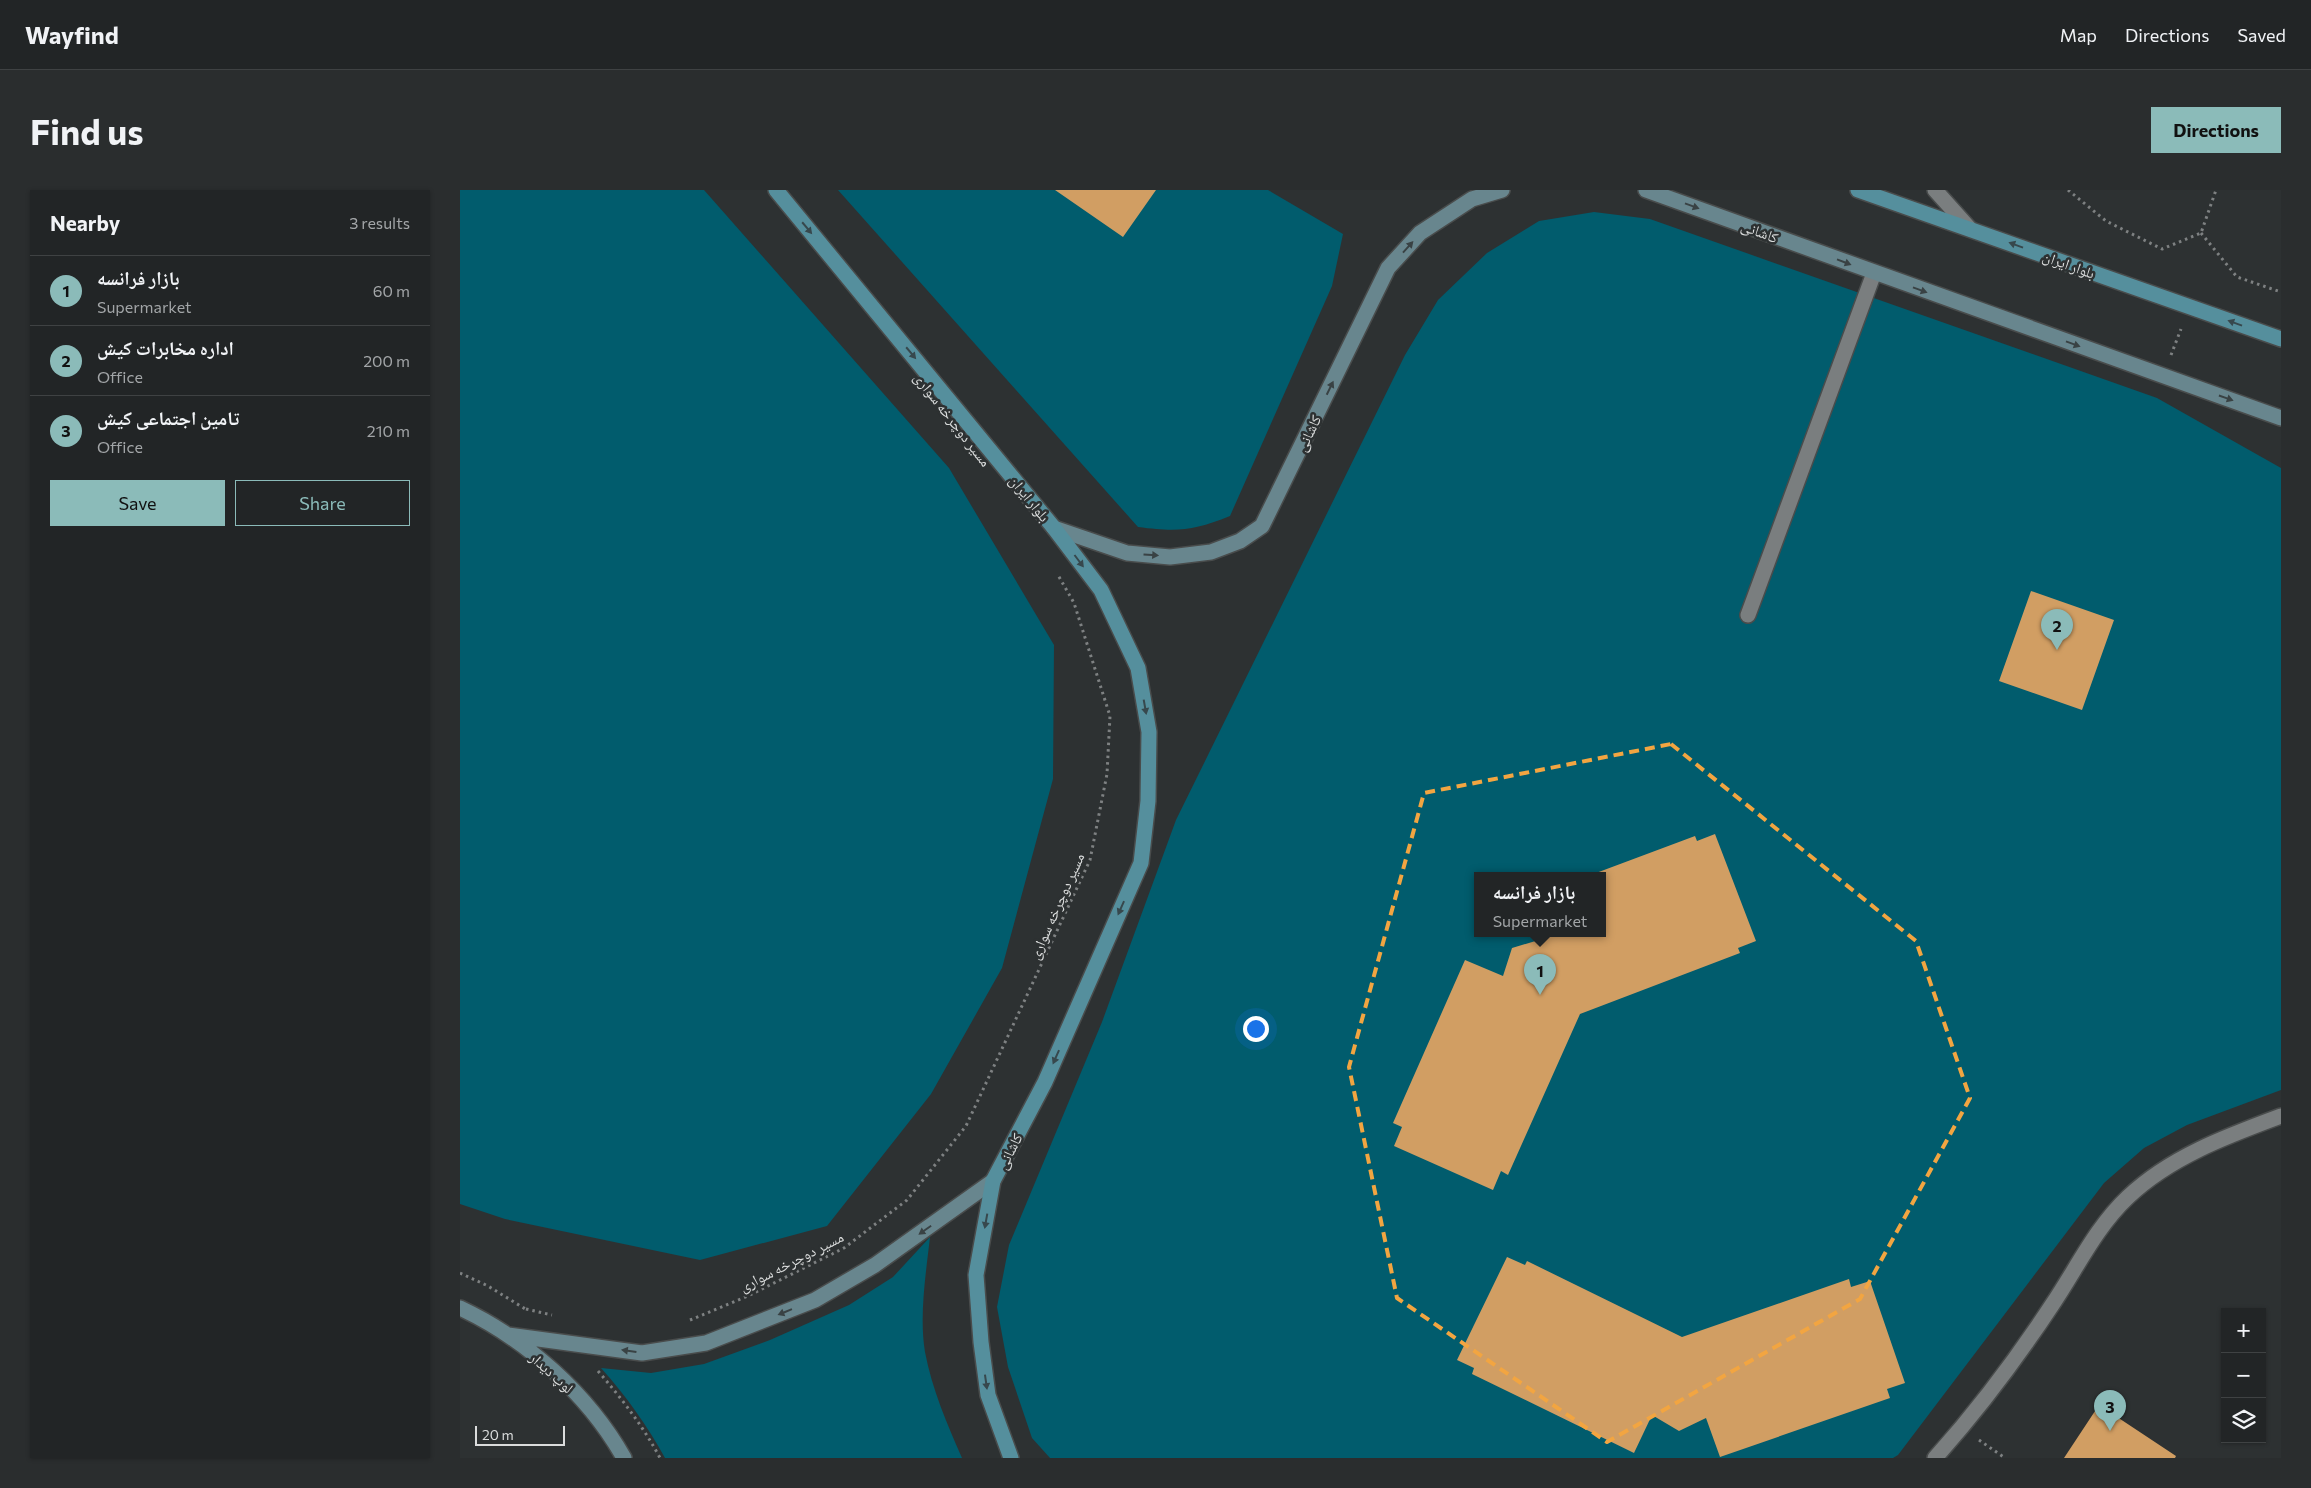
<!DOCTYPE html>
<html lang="en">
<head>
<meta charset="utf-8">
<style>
	:root { --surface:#222526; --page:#2a2d2e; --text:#f1f3f6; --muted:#a2a5a7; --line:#3f4243; --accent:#8bbbb9 }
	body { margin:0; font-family:Commissioner,"Noto Naskh Arabic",sans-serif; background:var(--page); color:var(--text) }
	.controls { position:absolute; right:15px; bottom:15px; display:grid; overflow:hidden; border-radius:0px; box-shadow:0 1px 4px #0004 }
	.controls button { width:45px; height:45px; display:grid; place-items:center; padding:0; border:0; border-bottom:1px solid var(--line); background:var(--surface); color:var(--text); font:25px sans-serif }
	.scale { position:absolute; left:15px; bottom:12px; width:90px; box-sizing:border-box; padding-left:5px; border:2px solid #dadcdc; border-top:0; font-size:14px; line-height:18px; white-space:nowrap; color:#dadcdc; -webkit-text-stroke:4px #2d3132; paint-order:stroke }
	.you { position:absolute; left:795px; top:838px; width:18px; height:18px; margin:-12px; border:4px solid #fff; border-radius:50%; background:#1a73e8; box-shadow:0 0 0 8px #1a73e833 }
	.badge { display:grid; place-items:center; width:32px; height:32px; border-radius:50%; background:var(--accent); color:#111; font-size:16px; font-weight:700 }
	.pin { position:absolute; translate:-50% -41px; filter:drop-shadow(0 1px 2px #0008) }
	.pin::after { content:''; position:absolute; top:26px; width:18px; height:15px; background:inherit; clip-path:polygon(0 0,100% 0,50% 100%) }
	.popup { position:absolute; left:1014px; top:682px; width:132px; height:65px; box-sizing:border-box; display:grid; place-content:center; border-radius:0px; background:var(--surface); filter:drop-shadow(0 1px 4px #0005); font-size:16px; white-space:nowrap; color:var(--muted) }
	.popup b { font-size:19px; color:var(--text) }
	.popup::after { content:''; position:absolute; left:50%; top:100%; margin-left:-10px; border:10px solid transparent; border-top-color:var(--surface) }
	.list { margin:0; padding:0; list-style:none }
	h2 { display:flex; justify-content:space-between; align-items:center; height:65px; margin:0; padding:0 20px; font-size:21px }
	h2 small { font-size:16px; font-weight:400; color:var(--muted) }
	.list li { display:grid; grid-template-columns:32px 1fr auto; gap:15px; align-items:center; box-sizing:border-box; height:70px; padding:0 20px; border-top:1px solid var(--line) }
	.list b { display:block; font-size:19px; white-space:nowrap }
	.list p { margin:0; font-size:16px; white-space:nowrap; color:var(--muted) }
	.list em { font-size:16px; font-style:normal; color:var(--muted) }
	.actions { display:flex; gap:10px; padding:15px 20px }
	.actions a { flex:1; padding:11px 0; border:1px solid var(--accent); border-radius:0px; text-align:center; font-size:18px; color:var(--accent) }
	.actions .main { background:var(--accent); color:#111 }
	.icon { flex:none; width:28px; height:28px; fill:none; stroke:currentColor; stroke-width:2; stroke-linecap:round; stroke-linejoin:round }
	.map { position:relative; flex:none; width:1821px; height:1268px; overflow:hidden; border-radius:0px }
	header { display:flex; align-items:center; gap:30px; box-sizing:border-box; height:70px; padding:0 25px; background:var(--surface); border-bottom:1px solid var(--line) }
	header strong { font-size:24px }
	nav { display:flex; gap:28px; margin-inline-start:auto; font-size:18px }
	.intro { display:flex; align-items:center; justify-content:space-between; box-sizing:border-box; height:120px; padding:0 30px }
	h1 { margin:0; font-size:35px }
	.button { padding:12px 22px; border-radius:0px; background:var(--accent); color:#111; font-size:18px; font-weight:700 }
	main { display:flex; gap:30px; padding:0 30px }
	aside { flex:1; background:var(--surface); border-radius:0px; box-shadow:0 1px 4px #0004 }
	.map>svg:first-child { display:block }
	.green { fill:#015c6d; fill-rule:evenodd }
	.building { fill:#d19e63 }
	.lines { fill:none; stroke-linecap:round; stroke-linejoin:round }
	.street-casing { stroke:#494c4c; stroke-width:18 }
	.secondary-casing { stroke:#494c4c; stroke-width:18 }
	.primary-casing { stroke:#494c4c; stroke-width:18 }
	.path { stroke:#7e8182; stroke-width:3; stroke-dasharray:2.5 4; stroke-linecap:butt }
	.street { stroke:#7a7e7f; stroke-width:15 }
	.secondary { stroke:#68868e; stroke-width:15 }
	.primary { stroke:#558f9d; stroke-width:15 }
	.oneway { fill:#394244 }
	.oneway2 { fill:#37484d }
	.marked { fill:none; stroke:#f2a541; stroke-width:4; stroke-dasharray:10 6; stroke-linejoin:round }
	.labels { text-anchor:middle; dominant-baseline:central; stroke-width:5; stroke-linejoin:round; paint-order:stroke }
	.street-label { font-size:15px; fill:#dadcdc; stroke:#2d3132 }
</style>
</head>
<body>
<header>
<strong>Wayfind</strong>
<nav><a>Map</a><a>Directions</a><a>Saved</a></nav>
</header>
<div class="intro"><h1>Find us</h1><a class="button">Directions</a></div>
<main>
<aside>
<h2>Nearby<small>3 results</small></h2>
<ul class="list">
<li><span class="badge">1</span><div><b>بازار فرانسه</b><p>Supermarket</p></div><em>60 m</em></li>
<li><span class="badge">2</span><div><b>اداره مخابرات کیش</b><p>Office</p></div><em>200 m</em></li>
<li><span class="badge">3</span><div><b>تامین اجتماعی کیش</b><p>Office</p></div><em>210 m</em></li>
</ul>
<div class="actions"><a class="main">Save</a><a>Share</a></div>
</aside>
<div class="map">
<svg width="1821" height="1268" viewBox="0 0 1821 1268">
	<rect width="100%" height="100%" fill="#2d3132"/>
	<path class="green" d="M0 0H244L489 278 594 455 593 589 542 778 471 904 367 1036 240 1070 45 1029 0 1014Z
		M378 0H808L883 44 872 96 770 326C733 341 717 342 678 337Z
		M1134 22 1190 29 1697 208 1821 278V900L1727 935 1684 958 1644 993 1438 1265 1433 1268H590L572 1248 548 1177 537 1117 549 1055 642 832 716 630 945 165 978 110 1027 63 1079 31ZM1018 686H1142V744H1018Z
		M470 1047C466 1083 459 1126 465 1162 472 1199 487 1234 502 1268H205C187 1235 166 1206 141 1178L191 1183 244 1174 310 1150 389 1115 433 1087Z"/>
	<path class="building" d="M595 0H696L663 47Z
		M1571 401 1654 430 1622 520 1539 491Z
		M1255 644 1296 751 1278 758 1280 763 1120 824 1048 985 1041 981 1033 1000 934 956 942 937 933 933 1005 770 1043 786 1052 758 1082 749 1080 744H1142V686H1128L1235 646 1237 651Z
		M1047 1067 1065 1075 1067 1071 1222 1147 1389 1089 1391 1097 1410 1091 1445 1193 1427 1199 1430 1208 1260 1267 1246 1228 1219 1241 1192 1225 1174 1263 1012 1184 1014 1178 997 1170Z
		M1639 1215 1716 1266 1715 1268H1604Z"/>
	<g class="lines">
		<defs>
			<path id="street" d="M1475 0 1510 39
				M1288 425 1414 83
				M1475 1268C1518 1220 1557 1168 1592 1115 1617 1078 1636 1037 1668 1007 1710 967 1767 946 1821 926"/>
			<path id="secondary" d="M1186 0 1821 228
				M594 338 667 363 710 367 751 362 780 351 802 336 928 78 960 43 1012 9 1042 0
				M0 1118C66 1149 128 1204 164 1268
				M48 1145 182 1163 246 1153 355 1110 415 1075 533 991"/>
			<path id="primary" d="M316 0 594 338 641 400 678 478 689 542 688 611 681 673 585 892 533 991 516 1085 521 1152 528 1205 551 1268
				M1398 0 1821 149"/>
		</defs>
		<use href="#street" class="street-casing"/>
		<use href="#secondary" class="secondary-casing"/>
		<use href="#primary" class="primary-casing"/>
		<path class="path" d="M1608 0 1646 31 1702 59 1741 43 1756 0
			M1741 43 1777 87 1821 102
			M1711 165 1721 139
			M0 1083 28 1096 67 1120
			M66 1119 92 1125
			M230 1130 288 1106 384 1058 447 1010 506 936 630 670 647 584 650 526 614 413 598 385
			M138 1181C162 1209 183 1236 200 1268
			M1519 1250 1545 1268"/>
		<use href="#street" class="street"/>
		<use href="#secondary" class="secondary"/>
		<use href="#primary" class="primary"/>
	</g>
	<defs><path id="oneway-solid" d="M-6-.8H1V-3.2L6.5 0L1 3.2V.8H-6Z" transform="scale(1.25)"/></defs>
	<g class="oneway">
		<use href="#oneway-solid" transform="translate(1232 16) rotate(20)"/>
		<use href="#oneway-solid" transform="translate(948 57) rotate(-48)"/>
		<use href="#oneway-solid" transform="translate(1384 72) rotate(21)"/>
		<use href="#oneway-solid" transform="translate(1460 100) rotate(20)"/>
		<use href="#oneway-solid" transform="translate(1613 154) rotate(20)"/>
		<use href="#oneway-solid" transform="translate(870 198) rotate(-64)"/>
		<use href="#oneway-solid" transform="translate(1766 208) rotate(19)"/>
		<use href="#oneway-solid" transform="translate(691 365) rotate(4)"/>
		<use href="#oneway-solid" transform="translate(465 1040) rotate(145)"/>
		<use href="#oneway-solid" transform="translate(325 1122) rotate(158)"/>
		<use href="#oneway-solid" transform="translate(169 1161) rotate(-172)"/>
	</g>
	<g class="oneway2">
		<use href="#oneway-solid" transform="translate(347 38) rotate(50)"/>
		<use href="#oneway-solid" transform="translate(1556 55) rotate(-160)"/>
		<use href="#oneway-solid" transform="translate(1775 133) rotate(-160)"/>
		<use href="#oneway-solid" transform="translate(451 163) rotate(50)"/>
		<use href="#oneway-solid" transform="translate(619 371) rotate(53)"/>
		<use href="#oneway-solid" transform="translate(685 517) rotate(80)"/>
		<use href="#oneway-solid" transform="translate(661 718) rotate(114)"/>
		<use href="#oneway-solid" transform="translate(596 867) rotate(114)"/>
		<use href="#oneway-solid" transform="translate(526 1031) rotate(100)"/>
		<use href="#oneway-solid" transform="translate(526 1192) rotate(82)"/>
	</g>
	<path class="marked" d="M1211 554 1456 751 1510 908 1400 1109 1147 1252 937 1108 889 877 964 603Z"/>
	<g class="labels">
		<g class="street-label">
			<text transform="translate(1300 41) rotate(21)">کاشانی</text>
			<text transform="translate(1609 74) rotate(20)">بلوار ایران</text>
			<text transform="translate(493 229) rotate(52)">مسیر دوچرخه سواری</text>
			<text transform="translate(848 243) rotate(-64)">کاشانی</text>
			<text transform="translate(570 308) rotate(51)">بلوار ایران</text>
			<text transform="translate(596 716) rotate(-66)">مسیر دوچرخه سواری</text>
			<text transform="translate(549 961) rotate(-63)">کاشانی</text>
			<text transform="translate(331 1071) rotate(-27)">مسیر دوچرخه سواری</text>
			<text transform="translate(92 1182) rotate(42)">لوپ دیدار</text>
		</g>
	</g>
</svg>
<div class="controls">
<button>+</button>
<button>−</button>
<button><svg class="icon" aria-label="layers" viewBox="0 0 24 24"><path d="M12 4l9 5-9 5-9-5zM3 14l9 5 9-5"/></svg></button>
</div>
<div class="scale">20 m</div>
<div class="you"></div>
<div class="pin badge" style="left:1080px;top:805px">1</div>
<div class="popup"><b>بازار فرانسه</b>Supermarket</div>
<div class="pin badge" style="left:1597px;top:460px">2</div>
<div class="pin badge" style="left:1650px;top:1241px">3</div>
</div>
</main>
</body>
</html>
